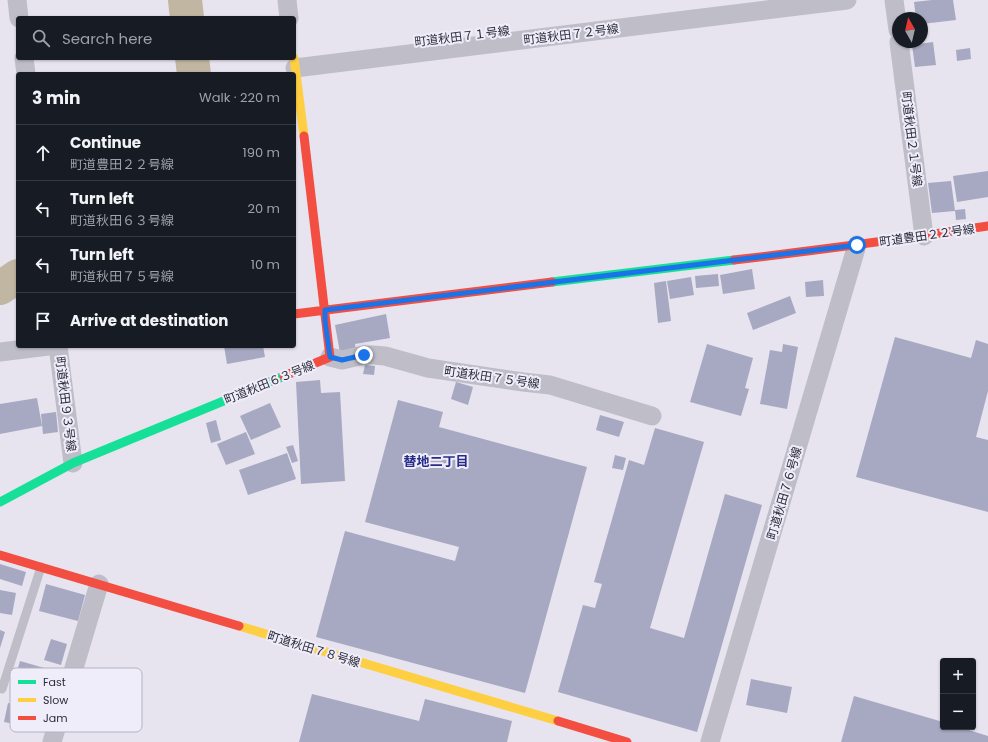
<!DOCTYPE html>
<html lang="en">
<head>
<meta charset="utf-8">
<style>
	:root { --surface:#171b24; --page:#20242c; --text:#f1f3f6; --muted:#9ea1a6; --line:#363941 }
	body { margin:0; font-family:Poppins,"Noto Sans JP",sans-serif; background:var(--page); color:var(--text) }
	.controls { position:absolute; right:12px; bottom:12px; display:grid; overflow:hidden; border-radius:4px; box-shadow:0 1px 3px #0004 }
	.controls button { width:36px; height:36px; display:grid; place-items:center; padding:0; border:0; border-bottom:1px solid var(--line); background:var(--surface); color:var(--text); font:20px sans-serif }
	.compass { position:absolute; left:892px; top:12px; width:36px; height:36px; border-radius:50%; background:var(--surface); box-shadow:0 1px 3px #0004; rotate:352deg }
	.stop { position:absolute; width:12px; height:12px; margin:-9px; border:3px solid #1a73e8; border-radius:50%; background:#fff }
	.stop.end { background:#1a73e8; border-color:#fff; box-shadow:0 1px 4px #0008 }
	.list { margin:0; padding:0; list-style:none }
	h2 { display:flex; justify-content:space-between; align-items:center; height:52px; margin:0; padding:0 16px; font-size:17px }
	h2 small { font-size:13px; font-weight:400; color:var(--muted) }
	.list li { display:grid; grid-template-columns:26px 1fr auto; gap:12px; align-items:center; box-sizing:border-box; height:56px; padding:0 16px; border-top:1px solid var(--line) }
	.list b { display:block; font-size:15px; white-space:nowrap }
	.list p { margin:0; font-size:13px; white-space:nowrap; color:var(--muted) }
	.list em { font-size:13px; font-style:normal; color:var(--muted) }
	.icon { flex:none; width:22px; height:22px; fill:none; stroke:currentColor; stroke-width:2; stroke-linecap:round; stroke-linejoin:round }
	.map { position:relative; flex:none; width:988px; height:742px; overflow:hidden }
	.search { position:absolute; background:var(--surface); box-shadow:0 1px 3px #0004; left:16px; top:16px; width:280px; height:44px; display:flex; align-items:center; gap:10px; box-sizing:border-box; padding:0 14px; border-radius:4px; color:var(--muted); font-size:15px }
	.panel { position:absolute; background:var(--surface); box-shadow:0 1px 3px #0004; left:16px; top:72px; width:280px; height:276px; border-radius:4px }
	.map>svg:first-child { display:block }
	.lines { fill:none; stroke-linecap:round; stroke-linejoin:round }
	.river { stroke:#c0b6a1; stroke-width:34 }
	.building { fill:#a7a8c2 }
	.lane { stroke:#bebdc8; stroke-width:9 }
	.street { stroke:#bebdc8; stroke-width:19 }
	.fast { stroke:#16e098; stroke-width:9 }
	.slow { stroke:#ffcf43; stroke-width:9 }
	.jam { stroke:#f24e42; stroke-width:9 }
	.route { stroke:#1a73e8; stroke-width:5 }
	.labels { text-anchor:middle; dominant-baseline:central; stroke-width:4; stroke-linejoin:round; paint-order:stroke }
	.street-label { font-size:12px; fill:#2b2b39; stroke:#f0edfa }
	.neighbourhood-label { font-size:13px; font-weight:bold; fill:#252c87; stroke:#f0edfa }
	.key { fill:#f0edfa; stroke:#b5b3c0; stroke-width:1 }
	.key-label { font-size:11px; fill:#2b2b39 }
</style>
</head>
<body>
<div class="map">
<svg width="988" height="742" viewBox="0 0 988 742">
	<rect width="100%" height="100%" fill="#e7e4ef"/>
	<g class="lines">
		<path class="river" d="M185 0 187 18
			M192 58 194 74
			M0 288 18 276"/>
	</g>
	<path class="building" d="M932 0H953L956 20 922 24V18H916L914 2Z
		M933 42 936 65 915 67 912 45Z
		M970 48 971 59 957 61 956 50Z
		M988 171V197L957 202 953 176Z
		M951 181 955 211 932 213 928 183Z
		M965 209 966 219 956 220 955 210Z
		M752 269 755 289 723 294 720 275Z
		M718 274 719 286 696 288 695 276Z
		M691 277 694 295 670 299 667 281Z
		M823 280 824 296 806 297 805 282Z
		M666 281 671 321 658 323 654 283Z
		M790 296 796 313 753 330 747 313Z
		M386 314 390 338 355 344 356 351 340 353 335 325Z
		M895 337 971 358 976 340 988 344V391L976 437 988 440V512L856 477Z
		M707 344 753 358 745 388 749 389 741 416 690 402Z
		M783 344 798 347 787 409 760 404 770 350 782 352Z
		M224 346H263L265 357 227 364Z
		M365 365 375 366 374 375 363 374Z
		M320 380 321 393 340 392 345 481 301 484 296 382Z
		M456 382 473 387 468 405 451 399Z
		M37 398 42 426 0 434V404Z
		M398 400 443 412 439 427 587 467 525 693 316 637 345 531 455 561 459 547 365 522Z
		M270 403 281 427 251 440 240 416Z
		M56 412 58 432 43 434 41 414Z
		M600 415 624 422 619 437 596 430Z
		M216 420 221 440 211 443 206 423Z
		M655 428 704 442 650 628 684 638 725 494 762 505 697 732 558 692 583 605 595 608 602 584 594 582 629 460 644 465Z
		M246 432 255 454 226 465 217 444Z
		M293 445 298 461 292 463 286 447Z
		M287 453 296 479 248 495 239 470Z
		M615 455 626 458 623 470 612 468Z
		M0 564 26 572 22 586 0 579Z
		M46 584 85 595 78 621 39 611Z
		M0 590 16 593 12 615 0 613Z
		M0 630 5 632 0 648Z
		M51 639 67 644 61 665 44 660Z
		M20 661 58 672 51 696 13 685Z
		M751 679 792 687 787 713 746 705Z
		M312 694 419 721 425 699 512 721 507 742H299Z
		M854 696 943 722V727H959L988 736V742H841Z
		M8 703 54 712 50 731 4 722Z"/>
	<g class="lines">
		<path class="lane" d="M2 689 41 567"/>
		<path class="street" d="M17 0 19 18
			M287 0 289 18
			M894 0 898 30
			M899 42 924 236
			M24 58 26 74
			M295 68 847 0
			M58 346 73 463
			M0 352 48 346
			M330 357 342 360 364 355H373L385 356 428 368 523 382 550 385 652 416
			M52 742 99 584
			M710 742 857 245"/>
		<path class="fast" d="M552 282 734 260
			M0 502 73 463 284 376"/>
		<path class="slow" d="M294 58 304 136
			M239 626 558 721"/>
		<path class="jam" d="M734 260C819 250 903 239 988 226
			M294 314 552 282
			M284 376 330 357 304 136
			M0 555 239 626
			M558 721 627 742"/>
	</g>
	<g class="lines">
		<path class="route" d="M364 355 342 360 330 357 325 321V310L857 245"/>
	</g>
	<g class="labels">
		<g class="street-label">
			<text transform="translate(571 34) rotate(-7)">町道秋田７２号線</text>
			<text transform="translate(462 36) rotate(-7)">町道秋田７１号線</text>
			<text transform="translate(912 139) rotate(83)">町道秋田２１号線</text>
			<text transform="translate(927 235) rotate(-8)">町道豊田２２号線</text>
			<text transform="translate(492 377) rotate(8)">町道秋田７５号線</text>
			<text transform="translate(269 382) rotate(-22)">町道秋田６３号線</text>
			<text transform="translate(66 404) rotate(83)">町道秋田９３号線</text>
			<text transform="translate(784 493) rotate(-74)">町道秋田７６号線</text>
			<text transform="translate(314 649) rotate(17)">町道秋田７８号線</text>
		</g>
		<g class="neighbourhood-label">
			<text x="436" y="461">替地二丁目</text>
		</g>
	</g>
	<rect x="10" y="668" width="132" height="64" rx="6" class="key"/>
	<rect x="18" y="680" width="18" height="4" fill="#16e098"/>
	<rect x="18" y="698" width="18" height="4" fill="#ffcf43"/>
	<rect x="18" y="716" width="18" height="4" fill="#f24e42"/>
	<g class="key-label">
		<text x="43" y="686">Fast</text>
		<text x="43" y="704">Slow</text>
		<text x="43" y="722">Jam</text>
	</g>
</svg>
<div class="controls">
<button>+</button>
<button>−</button>
</div>
<svg class="compass" viewBox="-18 -18 36 36"><path d="M0-13l5 13h-10z" fill="#e53935"/><path d="M0 13l5-13h-10z" fill="#9ea1a6"/></svg>
<div class="stop" style="left:857px;top:245px"></div>
<div class="stop end" style="left:364px;top:355px"></div>
<div class="search"><svg class="icon" aria-label="search" viewBox="0 0 24 24"><circle cx="10" cy="10" r="6"/><path d="M15 15l6 6"/></svg>Search here</div>
<section class="panel">
<h2>3 min<small>Walk · 220 m</small></h2>
<ul class="list">
<li><svg class="icon" aria-label="ahead" viewBox="0 0 24 24"><path d="M12 20V5M6 11l6-6 6 6"/></svg><div><b>Continue</b><p>町道豊田２２号線</p></div><em>190 m</em></li>
<li><svg class="icon" aria-label="left" viewBox="0 0 24 24"><path d="M17 20v-9H6M10 6l-5 5 5 5"/></svg><div><b>Turn left</b><p>町道秋田６３号線</p></div><em>20 m</em></li>
<li><svg class="icon" aria-label="left" viewBox="0 0 24 24"><path d="M17 20v-9H6M10 6l-5 5 5 5"/></svg><div><b>Turn left</b><p>町道秋田７５号線</p></div><em>10 m</em></li>
<li><svg class="icon" aria-label="arrive" viewBox="0 0 24 24"><path d="M6 21V4h12l-3 4 3 4H6"/></svg><div><b>Arrive at destination</b></div></li>
</ul>
</section>
</div>
</body>
</html>
